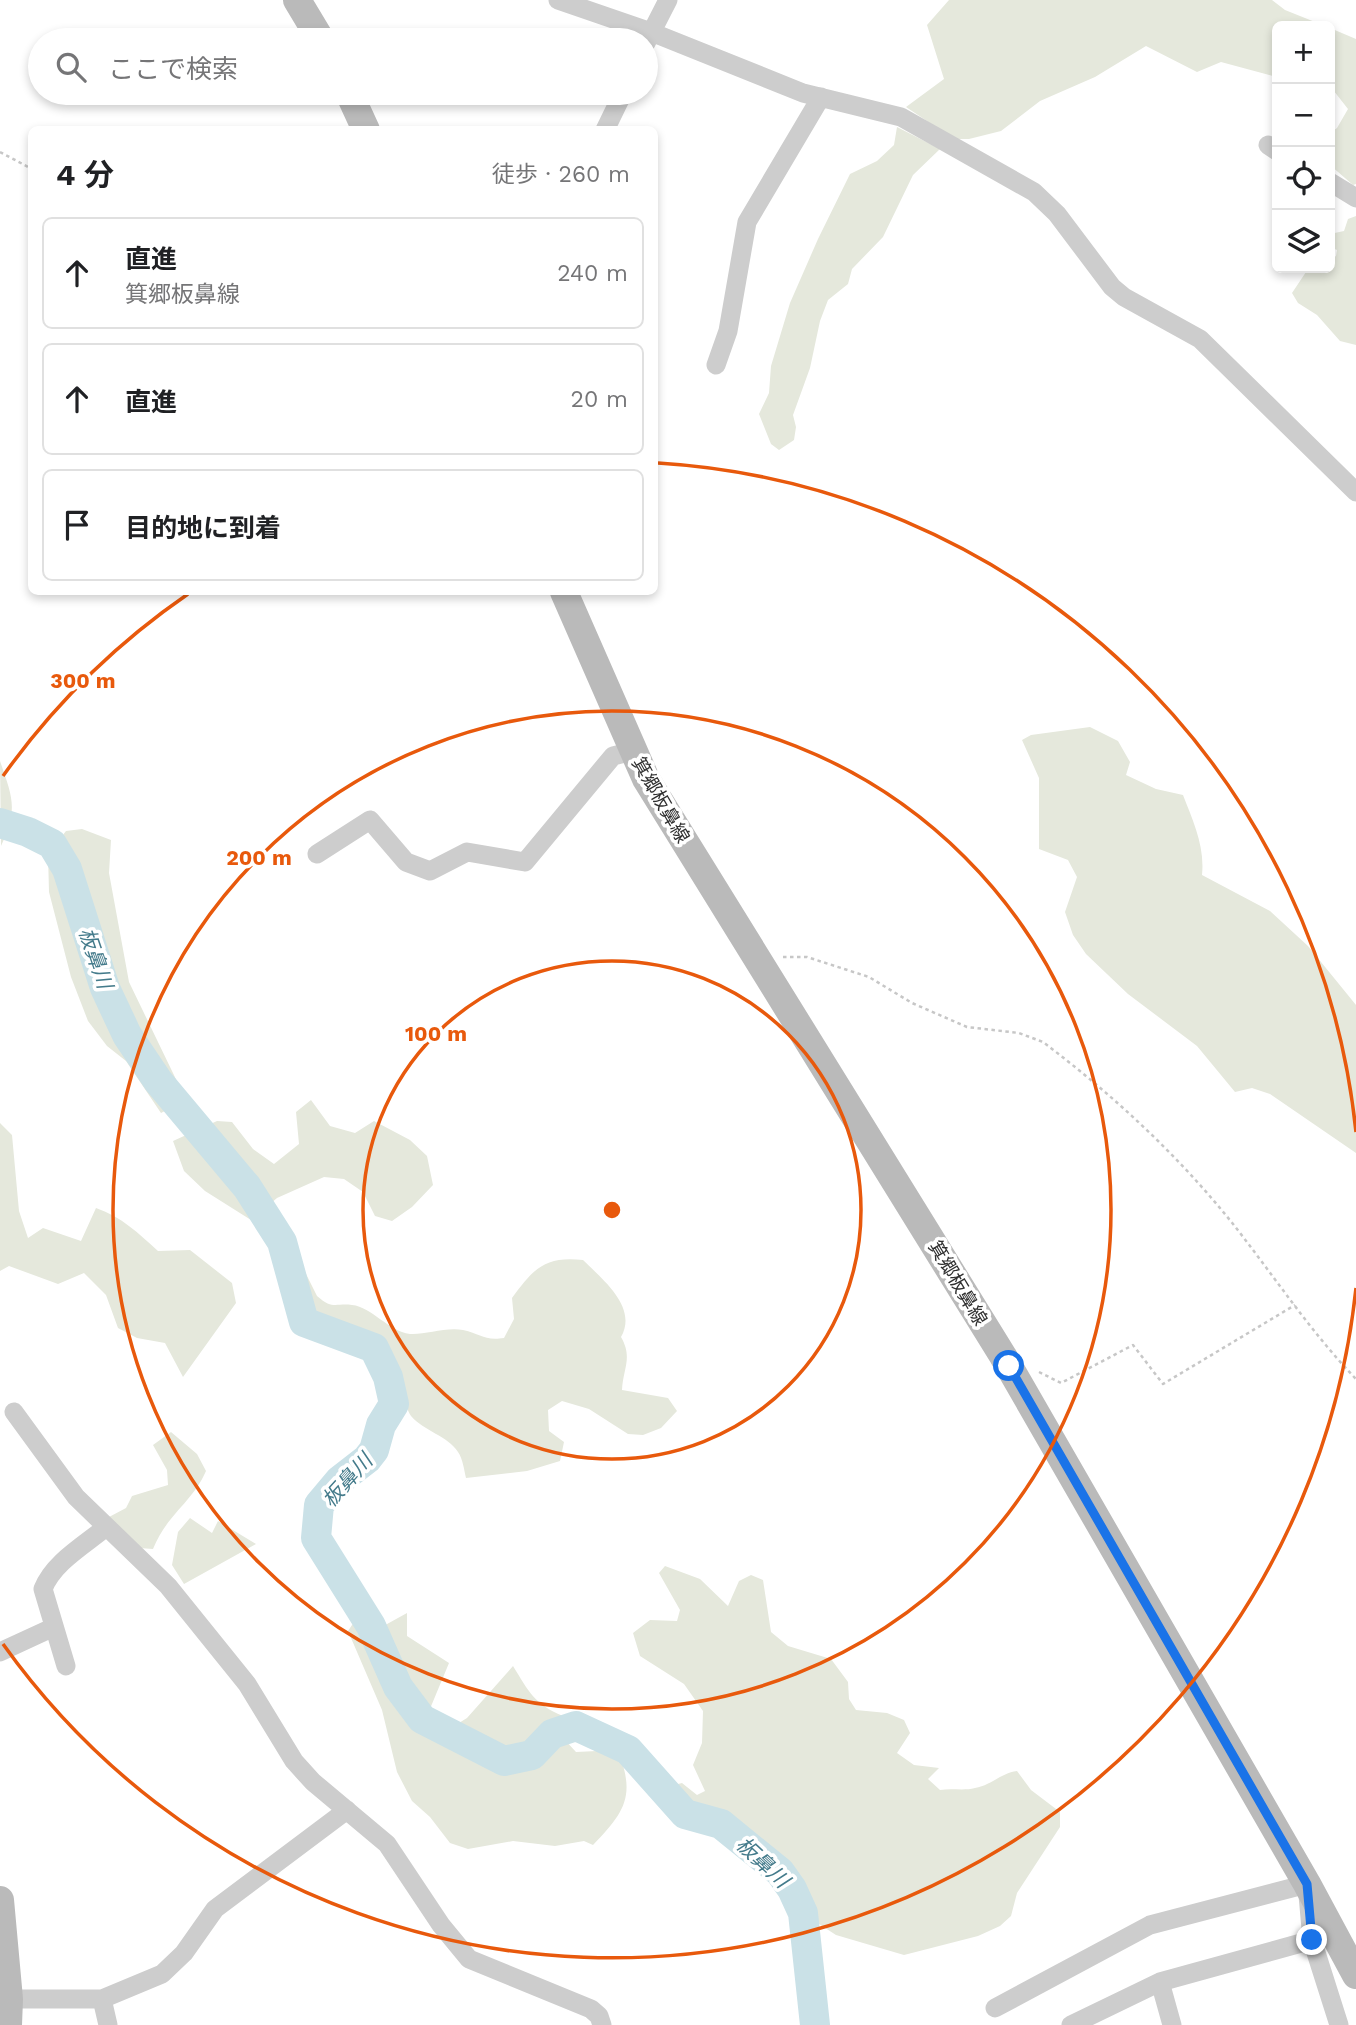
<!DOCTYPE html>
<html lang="ja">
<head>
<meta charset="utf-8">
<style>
	:root { --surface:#fff; --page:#f2f2f2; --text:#202124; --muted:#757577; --line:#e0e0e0 }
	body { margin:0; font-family:"Work Sans","Noto Sans JP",sans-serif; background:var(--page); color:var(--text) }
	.controls { position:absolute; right:21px; top:21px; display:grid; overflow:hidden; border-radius:10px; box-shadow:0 4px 10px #0003 }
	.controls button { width:63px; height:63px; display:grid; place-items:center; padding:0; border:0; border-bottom:2px solid var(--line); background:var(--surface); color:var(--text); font:35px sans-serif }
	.stop { position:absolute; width:21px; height:21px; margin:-16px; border:5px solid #1a73e8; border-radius:50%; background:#fff }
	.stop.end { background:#1a73e8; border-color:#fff; box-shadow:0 2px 7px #0008 }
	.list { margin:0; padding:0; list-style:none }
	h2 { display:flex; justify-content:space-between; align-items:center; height:91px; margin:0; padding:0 28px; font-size:30px }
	h2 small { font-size:23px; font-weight:400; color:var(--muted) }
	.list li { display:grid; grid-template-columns:46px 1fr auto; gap:21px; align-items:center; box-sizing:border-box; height:112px; margin:0 14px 14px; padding:0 14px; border:2px solid var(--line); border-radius:10px }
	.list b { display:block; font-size:26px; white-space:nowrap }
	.list p { margin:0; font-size:23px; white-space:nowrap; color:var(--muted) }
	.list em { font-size:23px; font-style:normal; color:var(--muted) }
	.icon { flex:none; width:38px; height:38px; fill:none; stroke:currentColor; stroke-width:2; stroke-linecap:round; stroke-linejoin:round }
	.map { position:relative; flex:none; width:1356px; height:2025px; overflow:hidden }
	.search { position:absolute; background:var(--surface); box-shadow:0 4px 10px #0003; left:28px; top:28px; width:630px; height:77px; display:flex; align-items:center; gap:18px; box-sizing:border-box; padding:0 24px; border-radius:38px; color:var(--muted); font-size:26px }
	.panel { position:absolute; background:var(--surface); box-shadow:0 4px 10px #0003; left:28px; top:126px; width:630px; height:469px; border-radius:10px }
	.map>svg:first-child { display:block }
	.green { fill:#e5e8dc }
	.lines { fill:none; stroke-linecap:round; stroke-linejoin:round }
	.river { stroke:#cae1e7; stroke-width:30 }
	.path { stroke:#c7c7c7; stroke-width:2.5; stroke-dasharray:3.5 3.5; stroke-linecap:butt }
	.street { stroke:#cdcdcd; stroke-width:19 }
	.secondary { stroke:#bababa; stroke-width:28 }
	.route { stroke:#1a73e8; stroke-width:9 }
	.ring { fill:none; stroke:#e8590c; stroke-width:3.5 }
	.labels { text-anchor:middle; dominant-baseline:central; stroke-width:7; stroke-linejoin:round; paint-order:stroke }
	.street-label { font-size:19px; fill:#303030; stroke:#fff }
	.water-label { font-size:21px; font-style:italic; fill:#447b8b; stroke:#fff }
	.centre { fill:#e8590c; stroke:#fff; stroke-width:3.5 }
	.ring-label { font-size:21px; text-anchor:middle; font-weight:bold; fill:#e8590c; stroke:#fff; stroke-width:7; stroke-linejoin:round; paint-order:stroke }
</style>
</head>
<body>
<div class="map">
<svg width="1356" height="2025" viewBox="0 0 1356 2025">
	<rect width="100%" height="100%" fill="#fff"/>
	<path class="green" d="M949 0H1272L1285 10 1325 26H1277V77L1221 62 1197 72 1146 46 1095 77 1040 101 1001 131 969 139H954L906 107 944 79 927 25Z
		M1330 28 1356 39V184L1353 185 1330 165V133L1337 128 1348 109 1330 86Z
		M897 127 940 149 913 175 883 237 852 269 848 284 828 300 820 321 810 368 793 415 796 427 794 440 779 450 771 444 759 414 769 393 771 366 790 303 818 239 850 174 877 161 894 145Z
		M1356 216V345L1340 341 1317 315 1298 303 1292 293 1308 269 1330 268V260L1336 256 1337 250 1330 247V234L1344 231 1348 219Z
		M1090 727 1118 741 1130 762 1126 775 1156 789 1183 795C1193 821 1205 846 1202 875L1270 911 1308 946 1356 1005V1153L1270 1094 1252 1088 1235 1092 1197 1046 1128 994 1086 954 1073 935 1065 912 1077 877 1068 860 1039 849V778L1022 740 1031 735Z
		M0 761C13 799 18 808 1 846Z
		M82 829 111 840 109 873 129 982 186 1100 161 1113 126 1061 107 1046 88 1021 71 977 49 892 48 854 66 831Z
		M311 1100 330 1126 355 1133 374 1121 410 1140 427 1156 433 1185 412 1207 392 1221 375 1216 363 1192 344 1179 324 1177 277 1198 251 1220 205 1191 184 1171 173 1141 217 1121 232 1122 253 1149 274 1164 299 1144 296 1112Z
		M0 1123 12 1135 19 1211 28 1238 43 1228 81 1241 96 1208C122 1217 138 1233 158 1251L190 1250 232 1283 236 1303 183 1377 165 1343 137 1338 118 1328 106 1295 84 1273 58 1284 9 1266 0 1271Z
		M283 1228 317 1296C333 1310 335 1303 352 1305 372 1307 388 1331 410 1334 425 1335 445 1327 463 1330 481 1334 484 1341 504 1338L514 1319 512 1298C534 1268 545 1256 583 1260 603 1280 638 1307 621 1337 633 1358 623 1368 622 1390L668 1398 677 1411 661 1428 643 1435 628 1434 589 1409 562 1401 548 1410 549 1431 564 1442 560 1461 527 1471 466 1478C464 1470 463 1459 458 1452 448 1436 424 1431 411 1416 405 1408 393 1360 386 1344 364 1334 340 1328 318 1318 295 1308 278 1256 271 1233Z
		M171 1432 197 1454 206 1471C192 1503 167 1514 153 1549L139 1548 109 1517 126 1508 132 1496 168 1485 167 1470 153 1445Z
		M190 1518 212 1533 218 1521 256 1544 184 1584 172 1565 178 1532Z
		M665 1566 700 1579 728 1606 739 1581 751 1575 763 1580 771 1632 788 1646 831 1659 848 1682 849 1699 856 1710 887 1713 904 1720 910 1733 897 1753 914 1765 939 1768 928 1779 940 1790C952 1788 964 1791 975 1788 992 1785 1001 1773 1017 1771L1031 1790 1060 1812V1827L1017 1893 1011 1916 1000 1926 978 1936 904 1955 836 1935 819 1924 807 1894 787 1868 724 1813 687 1803 675 1790 674 1785 682 1783 697 1795 705 1791 693 1765 702 1743 703 1711 684 1684 640 1656 633 1633 650 1620 677 1621 680 1610 659 1573Z
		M407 1613V1636L449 1663 422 1728 438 1736 467 1718 513 1666C529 1692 534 1704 563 1716L565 1740 576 1752 597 1751 619 1754C636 1797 623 1814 593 1845L584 1841 555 1846 513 1841 468 1849 450 1843 430 1817 412 1801 397 1772 382 1710 348 1631 356 1619 369 1634Z"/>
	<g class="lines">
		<path class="river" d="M0 823 28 832 52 844 67 869 105 988 127 1035 158 1081 247 1187 282 1242 304 1322 374 1348 388 1377 394 1404 381 1425 374 1450 367 1459 340 1480 319 1505 316 1538 371 1626 398 1687 422 1719 504 1761 532 1755 552 1734 576 1726 628 1750 685 1814 721 1824 780 1872 792 1889 803 1913 815 2025"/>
		<path class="path" d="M0 152 32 169
			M783 957H807L869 977 912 1003 967 1027 1019 1033 1043 1042C1113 1095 1178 1155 1233 1224 1274 1276 1310 1331 1356 1379
			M1039 1372 1061 1383 1133 1345 1163 1384 1295 1305"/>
		<path class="street" d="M558 0 651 32 803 93 901 117 1034 192 1057 214 1112 287 1124 297 1200 339 1356 492
			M646 43 668 0
			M605 130 623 93
			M1268 145 1277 151
			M1330 182 1356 198
			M716 365 728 331 747 222 821 97
			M317 854 370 820 406 862 430 871 467 852 525 862 613 756 633 751
			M14 1412 76 1497 168 1586 247 1684 294 1761 313 1782 387 1844 441 1925 469 1959 591 2009 599 2016 602 2025
			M0 1652 54 1627
			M66 1666 43 1589C53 1563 83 1546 105 1528
			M1160 1982 1172 2025
			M9 1999H102L162 1974 184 1953 215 1909 347 1810
			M102 1999 108 2025
			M995 2008 1150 1925 1307 1884 1312 1940 1339 2025
			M1071 2025 1160 1982 1312 1940"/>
		<path class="secondary" d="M297 0 321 40
			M349 93 366 130
			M564 592 646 779 1003 1356 1307 1884 1356 1975
			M0 1900 9 1999 8 2025"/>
	</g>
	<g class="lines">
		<path class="route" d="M1009 1366 1307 1884 1312 1940"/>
	</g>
	<g class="ring">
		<circle cx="612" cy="1210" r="249"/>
		<circle cx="612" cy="1210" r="499"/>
		<path d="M1356 1288A748 748 0 0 1 3 1644M3 776A748 748 0 0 1 188 594M658 463A748 748 0 0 1 1356 1132"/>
	</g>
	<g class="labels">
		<g class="street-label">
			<text transform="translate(661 800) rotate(60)">箕郷板鼻線</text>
			<text transform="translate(958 1283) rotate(59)">箕郷板鼻線</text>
		</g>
		<g class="water-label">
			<text transform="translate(96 958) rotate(71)">板鼻川</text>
			<text transform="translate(347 1480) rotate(-48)">板鼻川</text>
			<text transform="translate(763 1862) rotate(43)">板鼻川</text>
		</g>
	</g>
	<circle cx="612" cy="1210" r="10" class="centre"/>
	<g class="ring-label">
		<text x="83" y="688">300 m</text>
		<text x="259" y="865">200 m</text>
		<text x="436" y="1041">100 m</text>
	</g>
</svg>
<div class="controls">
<button>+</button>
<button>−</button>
<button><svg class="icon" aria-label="locate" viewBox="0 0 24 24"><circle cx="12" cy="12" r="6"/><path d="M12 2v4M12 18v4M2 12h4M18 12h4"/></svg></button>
<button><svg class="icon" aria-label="layers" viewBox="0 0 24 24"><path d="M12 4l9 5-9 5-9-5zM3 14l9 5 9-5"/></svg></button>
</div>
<div class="stop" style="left:1009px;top:1366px"></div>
<div class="stop end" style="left:1312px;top:1940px"></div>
<div class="search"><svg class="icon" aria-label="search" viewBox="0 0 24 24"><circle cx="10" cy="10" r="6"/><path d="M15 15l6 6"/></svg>ここで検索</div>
<section class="panel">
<h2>4 分<small>徒歩 · 260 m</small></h2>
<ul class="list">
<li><svg class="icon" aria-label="ahead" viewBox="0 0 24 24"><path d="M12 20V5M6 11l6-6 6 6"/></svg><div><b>直進</b><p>箕郷板鼻線</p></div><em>240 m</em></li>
<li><svg class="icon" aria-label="ahead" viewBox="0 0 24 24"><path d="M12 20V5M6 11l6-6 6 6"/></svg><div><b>直進</b></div><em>20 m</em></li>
<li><svg class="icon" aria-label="arrive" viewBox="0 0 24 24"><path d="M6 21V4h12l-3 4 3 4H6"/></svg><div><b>目的地に到着</b></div></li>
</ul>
</section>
</div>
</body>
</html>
